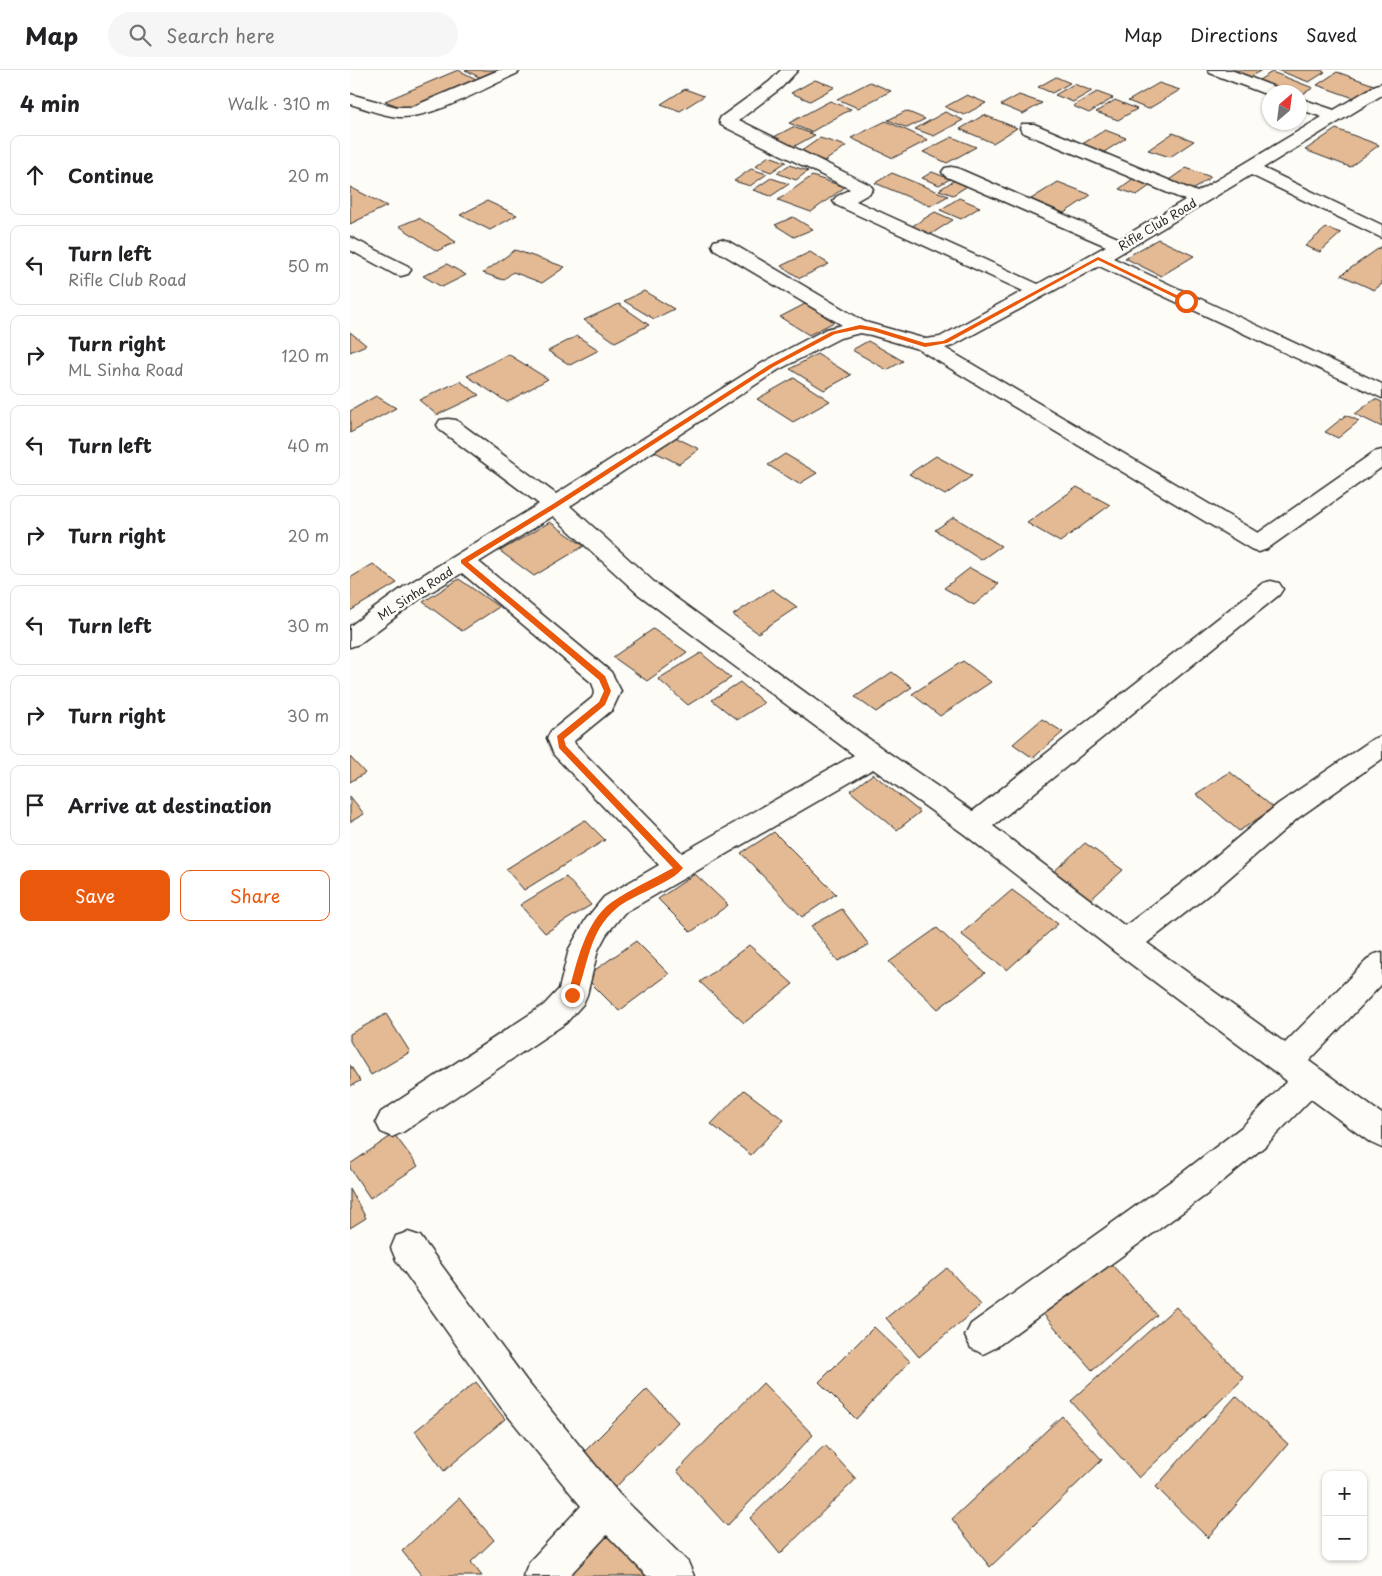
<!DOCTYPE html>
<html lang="en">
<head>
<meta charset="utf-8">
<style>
	:root { --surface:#fff; --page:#f6f6f6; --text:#202124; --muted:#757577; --line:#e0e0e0; --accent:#ea580c }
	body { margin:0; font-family:"Playpen Sans",sans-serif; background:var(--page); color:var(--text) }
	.controls { position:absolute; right:15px; bottom:15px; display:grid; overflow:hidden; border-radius:10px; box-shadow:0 1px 4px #0004 }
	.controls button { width:45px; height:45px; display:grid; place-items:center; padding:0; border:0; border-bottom:1px solid var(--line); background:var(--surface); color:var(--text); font:25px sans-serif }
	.compass { position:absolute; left:912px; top:15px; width:45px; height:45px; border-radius:50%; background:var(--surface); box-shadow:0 1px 4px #0004; rotate:28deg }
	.stop { position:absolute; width:15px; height:15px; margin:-11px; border:4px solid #ea580c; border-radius:50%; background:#fff }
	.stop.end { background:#ea580c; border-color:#fff; box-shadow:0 1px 5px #0008 }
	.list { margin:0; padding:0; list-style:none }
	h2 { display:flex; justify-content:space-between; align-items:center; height:65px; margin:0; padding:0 20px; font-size:21px }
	h2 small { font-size:16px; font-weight:400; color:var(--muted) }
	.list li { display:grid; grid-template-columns:32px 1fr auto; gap:15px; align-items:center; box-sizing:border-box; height:80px; margin:0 10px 10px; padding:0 10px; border:1px solid var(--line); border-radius:10px }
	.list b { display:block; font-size:19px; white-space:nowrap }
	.list p { margin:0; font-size:16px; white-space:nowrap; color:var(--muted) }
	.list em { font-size:16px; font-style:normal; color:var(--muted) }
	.actions { display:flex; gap:10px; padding:15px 20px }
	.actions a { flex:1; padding:11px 0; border:1px solid var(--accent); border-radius:10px; text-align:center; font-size:18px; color:var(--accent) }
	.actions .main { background:var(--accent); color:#fff }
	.icon { flex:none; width:28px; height:28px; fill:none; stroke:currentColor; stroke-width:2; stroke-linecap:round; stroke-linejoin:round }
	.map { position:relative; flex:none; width:1032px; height:1506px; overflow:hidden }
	header { display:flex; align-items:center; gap:30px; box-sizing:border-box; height:70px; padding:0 25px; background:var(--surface); border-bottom:1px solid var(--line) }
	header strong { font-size:24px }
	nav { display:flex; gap:28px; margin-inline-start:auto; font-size:18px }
	.search { width:350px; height:45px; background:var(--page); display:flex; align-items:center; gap:12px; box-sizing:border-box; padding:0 18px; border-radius:28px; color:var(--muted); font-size:19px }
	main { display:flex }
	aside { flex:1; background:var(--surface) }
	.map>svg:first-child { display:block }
	.building { fill:#e4ba94; stroke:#2b2b2b }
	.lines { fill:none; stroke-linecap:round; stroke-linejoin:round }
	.minor-casing { stroke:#2b2b2b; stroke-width:3 }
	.minor { fill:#fdfcf7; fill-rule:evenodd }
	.route { fill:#ea580c }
	.labels { text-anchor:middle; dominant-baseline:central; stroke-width:5; stroke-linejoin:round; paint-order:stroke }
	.far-street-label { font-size:12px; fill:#2b2b2b; stroke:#fdfcf7 }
</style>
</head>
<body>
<header>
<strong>Map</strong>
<div class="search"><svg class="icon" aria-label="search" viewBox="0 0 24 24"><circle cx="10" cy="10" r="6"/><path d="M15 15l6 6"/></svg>Search here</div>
<nav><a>Map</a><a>Directions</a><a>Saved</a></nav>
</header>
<main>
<aside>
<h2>4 min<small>Walk · 310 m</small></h2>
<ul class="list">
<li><svg class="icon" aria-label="ahead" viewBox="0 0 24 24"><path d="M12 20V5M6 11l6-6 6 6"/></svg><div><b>Continue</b></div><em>20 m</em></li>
<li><svg class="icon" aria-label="left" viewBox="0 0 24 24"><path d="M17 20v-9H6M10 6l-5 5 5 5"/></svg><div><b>Turn left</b><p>Rifle Club Road</p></div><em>50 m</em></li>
<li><svg class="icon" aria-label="right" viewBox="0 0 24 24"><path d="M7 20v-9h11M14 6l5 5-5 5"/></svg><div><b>Turn right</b><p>ML Sinha Road</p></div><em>120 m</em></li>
<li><svg class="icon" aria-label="left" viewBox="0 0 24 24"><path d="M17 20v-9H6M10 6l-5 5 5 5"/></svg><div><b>Turn left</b></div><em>40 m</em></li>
<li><svg class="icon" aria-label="right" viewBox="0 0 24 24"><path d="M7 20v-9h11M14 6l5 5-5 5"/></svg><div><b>Turn right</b></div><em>20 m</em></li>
<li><svg class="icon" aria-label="left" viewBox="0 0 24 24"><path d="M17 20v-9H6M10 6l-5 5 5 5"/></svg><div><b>Turn left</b></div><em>30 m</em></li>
<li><svg class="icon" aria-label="right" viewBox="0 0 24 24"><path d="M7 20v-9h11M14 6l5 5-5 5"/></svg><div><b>Turn right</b></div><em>30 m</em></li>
<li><svg class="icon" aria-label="arrive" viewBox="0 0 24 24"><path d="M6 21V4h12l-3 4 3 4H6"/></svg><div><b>Arrive at destination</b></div></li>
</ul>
<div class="actions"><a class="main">Save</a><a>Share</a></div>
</aside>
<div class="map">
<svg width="1032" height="1506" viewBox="0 0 1032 1506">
	<rect width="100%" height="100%" fill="#fdfcf7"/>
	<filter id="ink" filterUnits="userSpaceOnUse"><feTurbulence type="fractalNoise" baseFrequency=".02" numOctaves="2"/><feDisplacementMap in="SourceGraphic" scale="10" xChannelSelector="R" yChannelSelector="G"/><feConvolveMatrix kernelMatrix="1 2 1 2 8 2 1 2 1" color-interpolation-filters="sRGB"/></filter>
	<g filter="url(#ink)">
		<path class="building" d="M108 0 130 11 61 41 35 31Z
			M115 0H155L133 9Z
			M873 0H912L897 9Z
			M927 0H971L975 2 959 12Z
			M922 2 963 18 949 26V22H930L904 13Z
			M987 2 1024 15 1004 28 967 15Z
			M706 7 720 13 702 23 688 17Z
			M465 10 485 17 460 31 441 23Z
			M520 12 541 21 508 38 487 29Z
			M809 13 830 20 798 39 778 31Z
			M724 14 742 21 723 32 705 25Z
			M335 19 354 26 330 41 311 34Z
			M747 22 763 28 739 43 723 36Z
			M617 25 636 33 614 45 595 37Z
			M669 25 692 33 673 44 651 35Z
			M765 30 787 39 768 50 746 42Z
			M480 31 501 39 461 62 439 53Z
			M556 41 575 49 557 58 538 50Z
			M595 42 613 50 584 66 565 59Z
			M634 45 667 58 643 73 610 59Z
			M536 51 578 70 543 88 501 68Z
			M443 57 465 65 443 77 422 68Z
			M986 59 1029 75 1000 97 955 80Z
			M755 60 776 68 751 84 729 76Z
			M823 63 844 71 820 87 798 80Z
			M602 67 626 77 597 93 573 82Z
			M470 68 496 76 475 91 450 82Z
			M419 86 436 92 421 102 405 96Z
			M439 95 458 101 446 110 427 103Z
			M836 98 861 107 841 121 816 112Z
			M401 99 417 104 400 116 384 111Z
			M582 102 600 109 589 115 572 108Z
			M542 103 598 126 580 136 525 113Z
			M462 106 495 117 461 142 428 130Z
			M421 108 439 114 421 126 403 120Z
			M784 108 801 115 787 125 769 119Z
			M606 109 619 115 603 125 589 120Z
			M708 112 741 125 714 143 681 129Z
			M0 117 37 136 0 154Z
			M609 128 630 137 611 149 590 140Z
			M137 131 167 145 140 160 110 145Z
			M585 142 603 150 578 166 559 158Z
			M443 147 463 159 444 167 425 155Z
			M69 148 106 172 87 181 49 156Z
			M976 158 991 163 970 182 955 176Z
			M808 169 844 186 811 206 775 188Z
			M1032 176V214L1024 220 991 205Z
			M165 180 215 197 192 213 163 202 153 210 133 203Z
			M460 182 479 194 450 208 431 196Z
			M97 194 116 205 92 217 73 206Z
			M294 221 324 239 304 249 274 231Z
			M269 234 299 255 265 272 234 250Z
			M455 234 484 252 459 265 430 247Z
			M0 262 16 275 0 282Z
			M227 266 249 280 220 295 198 281Z
			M518 271 553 291 537 300 502 280Z
			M158 284 198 309 157 332 117 306Z
			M467 284 501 305 474 320 440 299Z
			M444 308 480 331 443 352 407 329Z
			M110 311 129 325 87 345 69 330Z
			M26 326 46 338 0 363V341Z
			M1025 329 1032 332V357L1005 344Z
			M996 345 1009 351 988 368 975 362Z
			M325 367 349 379 329 394 305 382Z
			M435 384 467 403 449 414 418 395Z
			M586 386 622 406 595 425 559 404Z
			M727 417 760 435 710 472 677 453Z
			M604 447 651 476 631 490 585 460Z
			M200 452 234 476 184 506 150 481Z
			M23 494 47 513 0 541V508Z
			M620 498 649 514 624 535 594 518Z
			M109 509 149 537 112 561 73 532Z
			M422 519 447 537 408 563 383 545Z
			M303 559 337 582 297 611 263 587Z
			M351 583 381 608 338 635 308 609Z
			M613 591 641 612 590 646 562 624Z
			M542 602 562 617 526 642 505 627Z
			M390 612 414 633 387 650 362 630Z
			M692 649 713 662 683 688 663 674Z
			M0 687 15 703 0 712Z
			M880 702 924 738 889 761 846 724Z
			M523 704 570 742 547 760 500 721Z
			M0 726 14 744 0 752Z
			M235 750 255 770 174 820 156 799Z
			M424 762 486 824 452 847 391 783Z
			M735 773 773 800 738 832 700 805Z
			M345 804 378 835 341 862 308 829Z
			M216 807 241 835 195 863 170 835Z
			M662 820 708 854 657 900 611 864Z
			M492 839 519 875 488 891 461 856Z
			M587 858 635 903 588 939 539 892Z
			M286 871 319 904 269 941 235 907Z
			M399 875 443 914 394 953 350 912Z
			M36 944 60 982 21 1005 0 971V964Z
			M0 995 10 1011 0 1016Z
			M394 1020 434 1050 401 1085 361 1054Z
			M44 1064 68 1096 20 1128 0 1098V1094Z
			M0 1119 16 1148 0 1158Z
			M753 1185 807 1245 742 1300 687 1237Z
			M597 1198 631 1235 569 1287 536 1248Z
			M826 1237 894 1308 789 1408 721 1331Z
			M524 1257 560 1291 506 1349 469 1312Z
			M126 1312 155 1349 94 1401 65 1361Z
			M413 1313 463 1365 377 1456 327 1401Z
			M297 1319 328 1352 266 1417 233 1383Z
			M886 1326 938 1374 858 1468 806 1417Z
			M712 1346 752 1390 640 1497 602 1449Z
			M475 1375 506 1409 430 1484 400 1448Z
			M109 1428 144 1470 121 1492 132 1506H72L52 1481Z
			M252 1458 300 1506H209Z"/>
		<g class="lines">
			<defs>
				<path id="minor" d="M149 0H170L168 3C135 18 84 48 49 47 33 46 15 38 0 34V24L47 37H62Z
					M431 0H448L431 18 389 50 520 115 523 119 520 123 506 131 688 214 756 176 595 106 592 102 595 98 601 97 607 98 770 169 835 130 672 62 670 58 672 54H684L847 122 972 47 949 39V28L984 40 1026 15 1032 13V25L913 98 1032 155V168L901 105 763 188 1032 314V328L749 196 602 276 595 278 908 463 1024 382 1032 380V397L917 479 909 482 901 479 568 279 521 265 510 263 490 268 428 300 220 436 304 512 533 679 623 741 913 513 921 511 929 513 933 519 929 525 643 756 775 856 852 798 928 734 1023 669 1032 666V689L948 748 872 814 797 873 935 973 1022 885 1032 882V914L959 991 1032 1044V1078L1021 1073 961 1029 915 1076 856 1125 645 1278 633 1284 621 1278 615 1266 621 1254 832 1103 893 1056 937 1011 765 882 614 764 523 699 274 843 256 865 248 880 237 925 233 934 216 953 53 1062 42 1067 31 1062 26 1052 31 1042 194 935 209 919 219 879 236 849 254 827 309 795 204 685 197 668 201 661 242 628 245 621 242 613 112 503 71 528 9 574 0 577V556L55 516 189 434 90 360 87 355 90 350 98 349 106 350 206 424 414 292 476 259 492 255 364 179 362 175 364 171 371 169 378 171 515 252 576 269 590 267 673 221 486 135 483 131 486 127 500 119 371 55 369 51 371 47 419 12ZM203 446 288 524 504 685 332 783 225 674 224 671 262 640 271 621 261 602 129 492Z
					M858 0H881L930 19 932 22H919L918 25 860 3Z
					M0 167 58 196 61 200 58 204 51 206 44 204 0 180Z
					M58 1162 70 1166 176 1310 269 1424 338 1492 344 1506H297L257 1465 219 1506H173L179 1492 231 1436 150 1336 46 1190 41 1178 46 1166Z"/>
			</defs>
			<use href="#minor" class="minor-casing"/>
			<use href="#minor" class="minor"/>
		</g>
	</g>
	<path class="route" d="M748 187 839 231 834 232 748 190 597 273 575 277 523 261 510 259 485 264 423 297 207 437 118 492 255 606 261 621 255 635 214 669 216 676 333 798C322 813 282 825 267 838 237 863 239 896 225 928H219L218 925C226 895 235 851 262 832 281 819 303 809 323 798L209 678 207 666 249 632 254 621 249 610 111 493V490L203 434 419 295 481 262 510 255 526 258 575 273 593 271Z"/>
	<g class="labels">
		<g class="far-street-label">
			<text transform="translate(807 154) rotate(-31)">Rifle Club Road</text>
			<text transform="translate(65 523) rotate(-33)">ML Sinha Road</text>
		</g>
	</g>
</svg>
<div class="controls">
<button>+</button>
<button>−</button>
</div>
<svg class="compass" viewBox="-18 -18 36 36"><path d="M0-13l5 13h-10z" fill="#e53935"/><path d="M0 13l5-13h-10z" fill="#757577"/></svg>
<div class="stop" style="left:836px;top:231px"></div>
<div class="stop end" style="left:222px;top:925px"></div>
</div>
</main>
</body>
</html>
